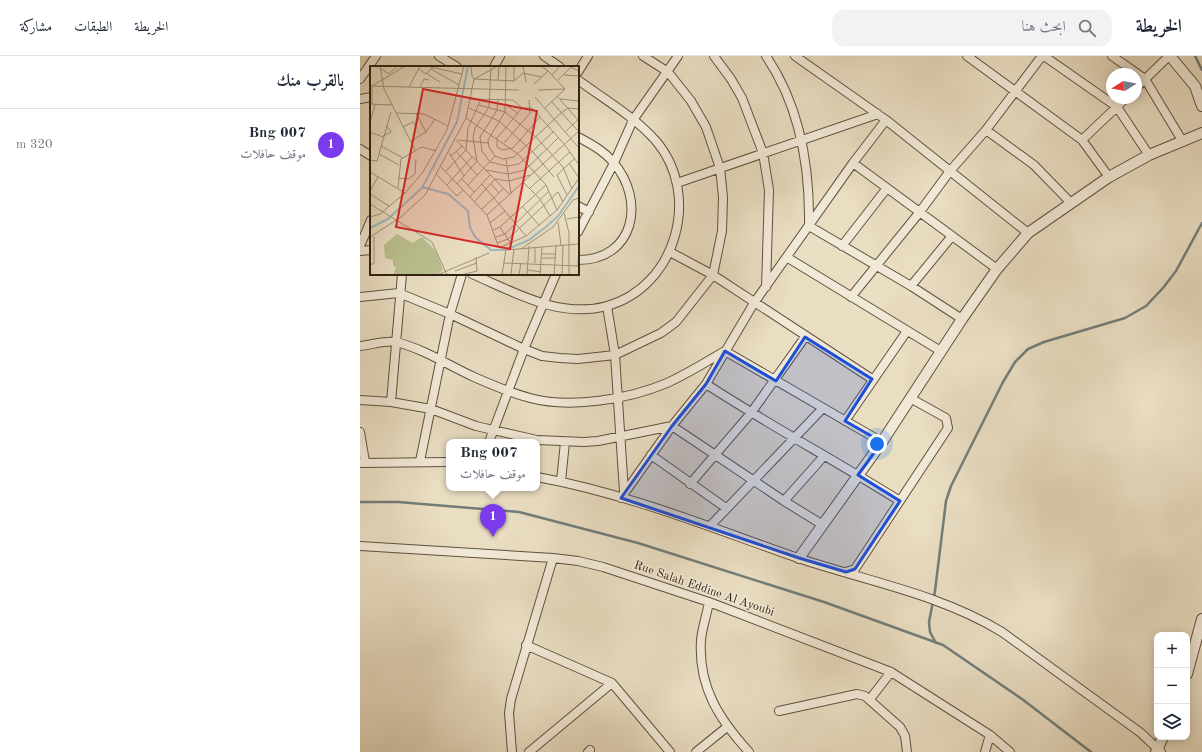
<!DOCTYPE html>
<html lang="ar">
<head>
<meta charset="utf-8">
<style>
	:root { --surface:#fff; --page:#f2f2f3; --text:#1f2937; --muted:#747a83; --line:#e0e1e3; --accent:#7c3aed }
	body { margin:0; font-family:"Old Standard TT",Amiri,serif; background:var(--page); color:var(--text); direction:rtl }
	.controls { position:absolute; right:12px; bottom:12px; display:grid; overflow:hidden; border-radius:8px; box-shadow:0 2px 10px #0003 }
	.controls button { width:36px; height:36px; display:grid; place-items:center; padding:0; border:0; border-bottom:1px solid var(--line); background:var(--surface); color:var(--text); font:20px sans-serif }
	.compass { position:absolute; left:746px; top:12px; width:36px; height:36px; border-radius:50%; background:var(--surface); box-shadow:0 2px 10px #0003; rotate:259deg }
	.you { position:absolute; left:517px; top:388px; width:14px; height:14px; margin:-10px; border:3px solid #fff; border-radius:50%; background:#1a73e8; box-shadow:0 0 0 6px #1a73e833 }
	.badge { display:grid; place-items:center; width:26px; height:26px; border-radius:50%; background:var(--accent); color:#fff; font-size:13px; font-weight:700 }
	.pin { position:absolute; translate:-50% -33px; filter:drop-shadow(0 1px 2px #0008) }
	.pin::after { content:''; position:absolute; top:21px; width:14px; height:12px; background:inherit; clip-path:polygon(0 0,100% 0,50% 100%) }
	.popup { position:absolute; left:86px; top:383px; width:94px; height:52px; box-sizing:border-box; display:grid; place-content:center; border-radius:8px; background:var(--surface); filter:drop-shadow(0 1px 3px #0005); font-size:13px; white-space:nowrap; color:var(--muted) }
	.popup b { font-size:15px; color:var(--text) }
	.popup::after { content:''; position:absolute; left:50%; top:100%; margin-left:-8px; border:8px solid transparent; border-top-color:var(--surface) }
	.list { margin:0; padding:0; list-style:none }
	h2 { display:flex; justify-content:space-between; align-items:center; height:52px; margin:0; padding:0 16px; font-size:17px }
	h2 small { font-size:13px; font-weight:400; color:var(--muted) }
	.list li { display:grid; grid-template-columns:26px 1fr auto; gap:12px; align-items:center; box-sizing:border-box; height:72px; padding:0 16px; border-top:1px solid var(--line) }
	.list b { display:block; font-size:15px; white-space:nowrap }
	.list p { margin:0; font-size:13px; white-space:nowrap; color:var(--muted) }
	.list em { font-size:13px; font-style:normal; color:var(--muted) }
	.icon { flex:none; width:22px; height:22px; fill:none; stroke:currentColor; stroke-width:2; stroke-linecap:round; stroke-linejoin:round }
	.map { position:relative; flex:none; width:842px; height:696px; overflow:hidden; direction:ltr }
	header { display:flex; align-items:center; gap:24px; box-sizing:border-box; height:56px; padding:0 20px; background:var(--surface); border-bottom:1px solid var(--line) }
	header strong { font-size:19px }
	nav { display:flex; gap:22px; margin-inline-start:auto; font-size:14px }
	.search { width:280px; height:36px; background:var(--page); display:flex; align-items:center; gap:10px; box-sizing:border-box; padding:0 14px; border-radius:12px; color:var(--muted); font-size:15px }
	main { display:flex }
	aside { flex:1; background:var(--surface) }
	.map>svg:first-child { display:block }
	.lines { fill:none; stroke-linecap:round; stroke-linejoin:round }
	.stream { stroke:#727d79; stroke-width:2.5 }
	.minor-casing { stroke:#5f513e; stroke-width:10 }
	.tertiary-casing { stroke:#5f513e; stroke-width:12 }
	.minor { stroke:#f1e9d7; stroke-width:8 }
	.tertiary { stroke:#f1e9d7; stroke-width:10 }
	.marked { fill:#1d4ed8; fill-opacity:0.2; stroke:#1d4ed8; stroke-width:3; stroke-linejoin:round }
	.labels { text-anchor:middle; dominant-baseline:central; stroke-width:3; stroke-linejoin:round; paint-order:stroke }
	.street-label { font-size:12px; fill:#312212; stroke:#f1e9d7 }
	.inset-river { fill:none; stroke:#9db9be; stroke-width:2 }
	.inset-road { fill:none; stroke:#9f927c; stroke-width:1 }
	.view { fill:#d62828; fill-opacity:0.15; stroke:#d62828; stroke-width:2 }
	.inset-edge { fill:none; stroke:#312212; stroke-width:2 }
</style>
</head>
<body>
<header>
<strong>الخريطة</strong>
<div class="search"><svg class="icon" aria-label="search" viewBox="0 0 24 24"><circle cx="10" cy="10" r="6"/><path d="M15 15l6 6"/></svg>ابحث هنا</div>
<nav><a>الخريطة</a><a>الطبقات</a><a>مشاركة</a></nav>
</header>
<main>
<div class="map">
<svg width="842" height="696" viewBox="0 0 842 696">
	<rect width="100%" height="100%" fill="#e9ddc2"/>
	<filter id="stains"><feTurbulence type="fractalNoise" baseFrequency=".005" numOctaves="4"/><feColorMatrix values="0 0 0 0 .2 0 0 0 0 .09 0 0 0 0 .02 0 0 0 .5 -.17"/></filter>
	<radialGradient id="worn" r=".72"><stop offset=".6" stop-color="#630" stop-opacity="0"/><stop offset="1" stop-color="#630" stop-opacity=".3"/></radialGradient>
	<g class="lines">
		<path class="stream" d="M835 0 842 14
			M0 446H38L159 456 278 487 464 546 583 589 662 643 731 696
			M576 587 570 576 569 566 575 535 586 445 591 430 643 326 655 306 668 293 684 286 765 262 786 250 803 232 816 215 842 167"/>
		<defs>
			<path id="minor" d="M79 0 97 11
				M184 0 200 11
				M354 0 371 23 382 42 403 97 409 134 406 231
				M406 0C440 50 450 111 449 170L551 230 602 263
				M435 0 526 64 668 177
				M607 0 722 84 749 121
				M684 0 757 51 789 99
				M752 0 785 23 823 86
				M134 11 140 0
				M218 16 228 0
				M0 23 16 0
				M776 32 809 0
				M0 43 11 41
				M626 74 674 109 710 146
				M218 81C231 88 244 95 253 106 286 144 275 204 218 204
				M722 84 766 42
				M0 93 11 100
				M493 107 637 213
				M317 127 518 58
				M218 150 229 156
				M218 176 254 107 273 64 318 0
				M0 190 11 164
				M482 190 527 132
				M0 195 11 194
				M310 196 353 219 512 323
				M428 202 579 294
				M112 218C154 236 199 263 247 250 316 231 342 139 296 85 275 61 244 43 218 24
				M551 230 592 180
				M0 241 39 237 90 258 164 293 182 300 200 302 218 303 255 299 301 277 316 266 353 219 362 175 363 141 360 112 346 71 331 45 308 16 283 0
				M491 241 559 157 590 115 626 74 682 0
				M247 250 255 299 264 436
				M0 290C11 289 26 284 36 286 64 293 88 309 114 321 132 329 151 337 170 342 211 353 269 343 307 327 327 318 346 306 365 295L522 386
				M346 328C409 369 476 405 540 445
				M0 344 31 346 71 353 116 370 177 384 224 386 238 385 312 370 424 445 463 469
				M31 346 42 218
				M485 365 547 275
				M0 376 5 406
				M129 386 164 293 196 218
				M291 399 366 452
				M60 405 90 258 102 218
				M0 407 89 406
				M177 421C266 437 352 472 438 502 506 525 580 538 642 576L781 677 801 696
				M201 425 205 386
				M330 428 391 357 445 281
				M261 442 312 370 346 328 394 247 493 107 526 64
				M424 445 464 400
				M350 470 463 352
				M0 490 193 502 218 505 243 511 349 546 531 616 630 679 650 696
				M486 516 495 513 588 372 586 362 550 342
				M349 546C347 558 342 572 341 584 338 631 359 663 389 696
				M166 589 252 627 310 696
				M510 643 531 616
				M419 655 497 638 505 640 540 671 545 680 547 696
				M152 696 149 657 151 643 193 502
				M169 696 252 627
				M228 696 230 694
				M336 696 367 671
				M625 696 630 679"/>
			<path id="tertiary" d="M810 0 835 30 842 50
				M439 502 522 386 602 263 637 213 668 177 749 121 789 99 842 77
				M827 618 842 563
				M796 696 803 681"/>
		</defs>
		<use href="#minor" class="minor-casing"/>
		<use href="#tertiary" class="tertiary-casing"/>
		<use href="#minor" class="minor"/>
		<use href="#tertiary" class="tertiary"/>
	</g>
	<path class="marked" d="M445 281 512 323 485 365 522 386 498 419 540 445 495 513 486 516 439 502 261 442 312 370 346 328 365 295 416 325Z"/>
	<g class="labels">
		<g class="street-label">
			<text transform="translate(344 533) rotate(19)">Rue Salah Eddine Al Ayoubi</text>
		</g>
	</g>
	<g transform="translate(10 10)">
		<rect width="209" height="209" fill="#e9ddc2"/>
		<path d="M27 168 43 177 52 171 66 185 73 204 66 209H23L26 202 23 199V194L15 192 14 179Z" fill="#bac090"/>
		<path class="inset-river" d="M52 121 78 128 98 145 100 162 106 172 121 184H135M0 162 18 153 52 122 87 56 98 0M138 183 159 174 177 160 188 150 209 120"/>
		<path class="inset-road" d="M10 0 14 23 45 84M56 0 92 8M101 0 102 10 104 13 144 15M136 0 135 46 118 74 119 81 125 90 133 93 144 91 191 47 198 42 209 43M153 0 156 16M171 0 178 5 195 23M198 0 209 5M10 2 19 8 27 0M49 3 56 8 61 3 89 19M57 8 70 16M182 9 190 0M194 9 209 10M128 14 129 0M188 14 200 2M144 15 153 7 171 11M144 15V0M164 18 178 5M0 20 149 24M39 21 50 0M50 21 54 13 59 14M168 24 195 23M187 30 208 54M165 31 209 82M100 33 143 34 152 42H162L195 79 209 99M128 33 127 44 110 71 112 85 120 96 137 100 149 98 183 66M190 33 209 35M181 35 209 66M0 38 22 39M2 38V20L35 0M135 38 147 47M109 39 135 46 166 71 193 101 202 123M99 42 129 55 163 86 184 111M152 42 127 72V81L132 84 143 82 170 51M175 42 195 23M26 47 54 48 78 60M46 47 56 66M96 52 148 88 176 119 187 144M0 56 5 39M33 61 43 56 46 60M196 65 209 53M0 66 13 71M13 70 21 66 17 60M86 74 140 129M88 74 118 77M41 75 56 66 65 53M134 77 160 47 159 34M11 80 33 92M86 85 107 109M79 87 94 110M9 88 29 99M81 90 92 80M136 93 141 128M0 94 7 95 21 46M199 97 209 112M71 101 117 149 129 182 156 170 187 144 209 112M116 104 138 108 155 104 188 72M0 106 35 127M75 106 96 84 98 62 111 33M67 109 87 130 93 124M28 112 38 113 45 108 46 93M92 113 104 126M153 116 170 133 180 150M87 118 107 95 103 72 105 62 119 41 121 2M112 118 156 170M121 118 129 127M77 119 102 91M98 119 125 90M28 122 31 93 52 81 66 85M160 122 200 86M0 125 8 111M0 128 19 140M197 129 187 109 205 92M100 131 120 109M105 135 125 113 139 115 160 109M0 138 62 176 77 209M152 140 169 159M112 143 134 122M194 147 199 167V209M117 149 209 65M0 151 10 148 35 127 53 106 77 64 94 0M197 153 209 151M188 156 191 179M120 157 135 145M130 161 141 178M123 164 130 161 176 119M0 171 31 151 55 129 96 52 104 13 128 0M126 171 135 168 179 125M127 177 138 173 188 126 193 136M165 181V197M151 183 183 161 203 134 209 132M136 184 209 178M172 188H186M172 192H186M134 197 209 200M0 198H4V170M208 200 209 178M158 204 171 206M85 205 107 197M141 208 144 183M67 209 119 187M91 209 107 205 106 191M132 209 136 183M149 209 151 197M157 209 159 180M170 209 172 181M184 209 186 180M192 209 193 179"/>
		<path class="view" d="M53 23 167 45 140 183 26 161Z"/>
		<rect width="209" height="209" class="inset-edge"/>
	</g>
	<rect width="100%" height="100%" filter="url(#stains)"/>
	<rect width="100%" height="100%" fill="url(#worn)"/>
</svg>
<div class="controls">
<button>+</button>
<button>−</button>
<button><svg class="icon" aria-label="layers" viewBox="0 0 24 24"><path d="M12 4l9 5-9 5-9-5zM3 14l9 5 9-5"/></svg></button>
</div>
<svg class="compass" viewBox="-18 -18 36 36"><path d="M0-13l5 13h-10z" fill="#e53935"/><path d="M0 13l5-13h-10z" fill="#747a83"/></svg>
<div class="you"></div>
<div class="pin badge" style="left:133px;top:481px">1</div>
<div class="popup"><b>Bng 007</b>موقف حافلات</div>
</div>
<aside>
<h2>بالقرب منك<small></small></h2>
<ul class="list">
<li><span class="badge">1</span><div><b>Bng 007</b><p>موقف حافلات</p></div><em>320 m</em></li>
</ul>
</aside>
</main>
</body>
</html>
